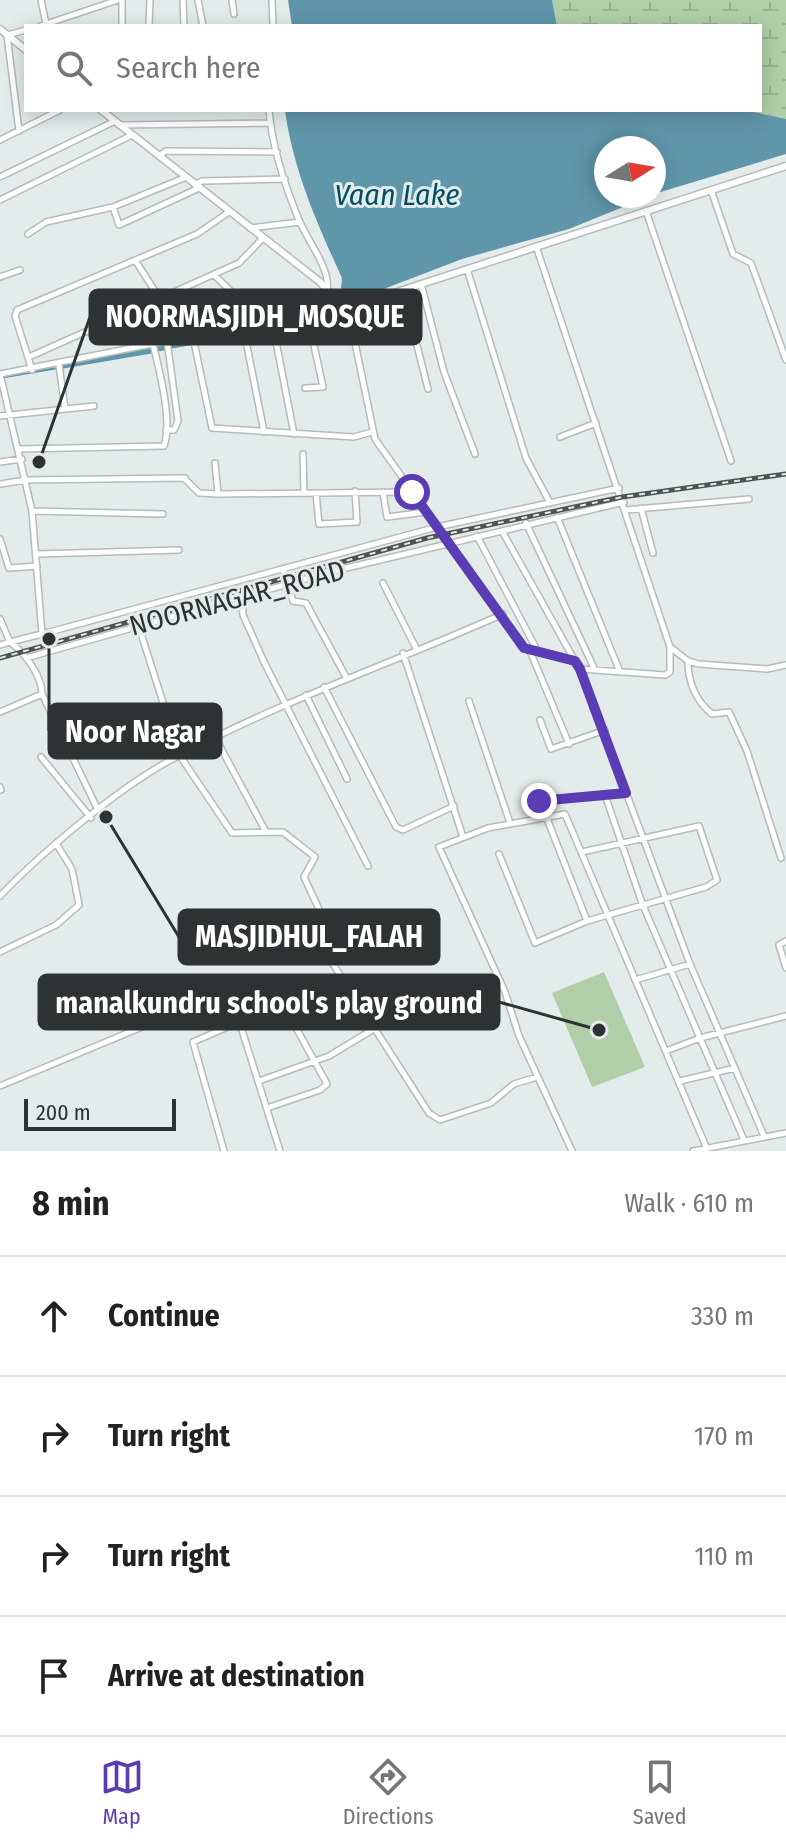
<!DOCTYPE html>
<html lang="en">
<head>
<meta charset="utf-8">
<style>
	:root { --surface:#fff; --page:#f6f6f6; --text:#222; --muted:#767676; --line:#e0e0e0; --accent:#5a3db5 }
	body { margin:0; font-family:"Fira Sans Condensed",sans-serif; background:var(--page); color:var(--text) }
	.compass { position:absolute; left:594px; top:136px; width:72px; height:72px; border-radius:50%; background:var(--surface); box-shadow:0 4px 20px #0003; rotate:79deg }
	.scale { position:absolute; left:24px; bottom:20px; width:152px; box-sizing:border-box; padding-left:8px; border:4px solid #2f3232; border-top:0; font-size:22px; line-height:28px; white-space:nowrap; color:#2f3232; -webkit-text-stroke:6px #e3ecea; paint-order:stroke }
	.stop { position:absolute; width:24px; height:24px; margin:-18px; border:6px solid #5a3db5; border-radius:50%; background:#fff }
	.stop.end { background:#5a3db5; border-color:#fff; box-shadow:0 2px 8px #0008 }
	.list { margin:0; padding:0; list-style:none }
	h2 { display:flex; justify-content:space-between; align-items:center; height:104px; margin:0; padding:0 32px; font-size:34px }
	h2 small { font-size:26px; font-weight:400; color:var(--muted) }
	.list li { display:grid; grid-template-columns:52px 1fr auto; gap:24px; align-items:center; box-sizing:border-box; height:120px; padding:0 32px; border-top:2px solid var(--line) }
	.list b { display:block; font-size:30px; white-space:nowrap }
	.list em { font-size:26px; font-style:normal; color:var(--muted) }
	.icon { flex:none; width:44px; height:44px; fill:none; stroke:currentColor; stroke-width:2; stroke-linecap:round; stroke-linejoin:round }
	.map { position:relative; flex:none; width:786px; height:1151px; overflow:hidden }
	.search { position:absolute; background:var(--surface); box-shadow:0 4px 20px #0003; left:24px; right:24px; top:24px; height:88px; display:flex; align-items:center; gap:20px; box-sizing:border-box; padding:0 28px; border-radius:0px; color:var(--muted); font-size:30px }
	.sheet { height:584px; background:var(--surface) }
	nav { display:flex; justify-content:space-around; align-items:center; box-sizing:border-box; height:112px; border-top:2px solid var(--line); background:var(--surface); font-size:22px; color:var(--muted) }
	nav a { display:grid; justify-items:center; gap:4px }
	nav .on { color:var(--accent) }
	.map>svg:first-child { display:block }
	.wetland { fill:url(#wetland-marsh) }
	.park { fill:#b0cfa9 }
	.water { fill:#6096aa }
	.lines { fill:none; stroke-linecap:round; stroke-linejoin:round }
	.canal { stroke:#6096aa; stroke-width:5 }
	.minor-casing { stroke:#b3bcba; stroke-width:8 }
	.tertiary-casing { stroke:#b3bcba; stroke-width:9 }
	.minor { stroke:#fff; stroke-width:5 }
	.tertiary { stroke:#fff; stroke-width:6 }
	.rail-casing { stroke:#4f5352; stroke-width:5 }
	.rail { stroke:#e3ecea; stroke-width:2; stroke-dasharray:6; stroke-linecap:butt }
	.route { stroke:#5a3db5; stroke-width:10 }
	.labels { text-anchor:middle; dominant-baseline:central; stroke-width:6; stroke-linejoin:round; paint-order:stroke }
	.street-label { font-size:28px; fill:#2f3232; stroke:#e3ecea }
	.water-label { font-size:30px; font-style:italic; fill:#004f65; stroke:#e3ecea }
	.leader { fill:none; stroke:#2f3232; stroke-width:3 }
	.callout-dot { fill:#2f3232; stroke:#e3ecea; stroke-width:3 }
	.callout { fill:#2f3232; stroke:#2f3232; stroke-width:3 }
	.callout-label { font-size:30px; text-anchor:middle; font-weight:bold; fill:#fff }
</style>
</head>
<body>
<div class="map">
<svg width="786" height="1151" viewBox="0 0 786 1151">
	<defs>
		<pattern id="wetland-marsh" width="20" height="14" patternUnits="userSpaceOnUse" patternTransform="scale(2)"><rect width="20" height="14" fill="#b0cfa9"/><path d="M1 5h8M5 5V1M11 12h8M15 12V8" fill="none" stroke="#98b292"/></pattern>
	</defs>
	<rect width="100%" height="100%" fill="#e3ecea"/>
	<path class="wetland" d="M552 0H786V119L744 110H760V26H557Z"/>
	<path class="park" d="M604 972 645 1067 592 1087 552 993Z"/>
	<path class="water" d="M288 0H552L557 26H292Z
		M285 110H744L786 119V154L654 194V148H606V196H650L569 229 462 259 376 292 354 306 341 288 342 278C317 223 293 170 285 110Z"/>
	<g class="lines">
		<path class="canal" d="M346 305 351 303
			M313 317 338 309
			M277 331 305 320
			M249 336 270 332
			M198 342 241 338
			M172 346 189 343
			M158 349 164 348
			M63 366 151 351
			M2 376 55 367"/>
		<defs>
			<path id="minor" d="M41 0 46 24
				M183 0 184 26
				M198 0 203 26
				M232 0 234 14
				M272 0 273 26
				M40 26 118 0
				M122 26V0
				M149 26 150 0
				M269 110C272 147 285 186 299 220 307 240 331 269 327 290
				M119 125 270 123
				M19 131 7 35 26 30
				M0 140 60 110
				M160 155 166 151 277 152
				M0 177 115 121
				M195 185 202 181 285 179
				M711 190 733 254 751 263 786 360
				M0 200 132 135
				M113 207 119 225 199 188
				M646 211 731 461
				M250 228 300 222
				M28 234 46 222 113 207 184 178
				M536 246 670 647V672L665 675 581 669
				M135 260 185 338
				M467 269 526 458 550 503
				M214 275 268 326
				M0 277 20 270
				M421 284 444 372 475 454
				M403 290 428 389
				M346 312 353 333 375 439 524 648 575 661 580 669 690 964 764 1136
				M273 326 294 434
				M244 331 264 432
				M193 337 212 428 354 437 372 432
				M29 357 239 263 263 238
				M59 365 65 409
				M32 370 15 316 17 310 197 234 229 212
				M0 374 167 341 269 327 338 302
				M0 374 32 511 42 634 10 642 0 619
				M305 388 323 387 307 313
				M0 416 94 406
				M166 430H174L178 421 167 341
				M560 437 596 423
				M19 449 164 446C173 422 159 369 153 344
				M303 454 304 493
				M0 462 22 459
				M215 463 218 494 411 492
				M185 479 199 493 218 494
				M0 484 26 480 185 478
				M383 492 387 517 426 512
				M316 493 319 524 357 522 355 491
				M641 508 653 553
				M626 510 749 499
				M32 511 163 514
				M557 517 620 672
				M526 523 595 670
				M502 531 575 661
				M477 536 538 652
				M0 539 9 568 37 566
				M37 554 179 550
				M283 569 293 601 306 603 346 677
				M383 583 416 648
				M242 597 243 615 265 664 368 866
				M138 624 180 756 232 833 283 832 315 857 304 877 330 933 324 942V950L429 1113 440 1120 491 1103 514 1084 537 1077
				M42 634 437 527 619 488
				M0 645 10 642C25 653 42 676 42 694L98 810
				M670 647 688 661 699 664 767 669 786 665
				M530 651 569 744
				M403 653 463 837
				M26 658 338 570 624 502
				M688 661C688 683 695 700 712 714L729 712 747 751 781 858
				M324 687 396 827 403 830 454 806
				M306 695 347 779
				M469 701 510 823
				M0 712 42 694
				M540 720 551 749 605 730
				M216 739 266 832
				M41 757 91 818
				M0 787 1 790
				M605 795 642 903 700 1038 786 1016
				M546 816 587 921 706 887 717 880 699 826 582 852
				M541 817 539 801 626 793
				M499 854 535 943 587 921
				M0 896C41 853 115 791 167 762 275 703 391 664 503 614
				M786 941 779 945 786 968
				M0 952 56 925 79 905 72 869 57 845
				M635 980 690 964
				M241 1027 280 1014 289 1015 327 1084 320 1090 267 1108
				M666 1051 700 1038 744 1140
				M259 1081 329 1056 372 1030
				M680 1081 735 1068
				M0 1086 226 992 241 1027 280 1151
				M224 1151 193 1042 239 1022
				M572 1151 519 1036 505 992 439 847 488 828 565 814 707 1149
				M693 1151 786 1133"/>
			<path id="tertiary" d="M0 29 26 50
				M101 110 320 282 346 312 403 290 786 166"/>
		</defs>
		<use href="#minor" class="minor-casing"/>
		<use href="#tertiary" class="tertiary-casing"/>
		<use href="#minor" class="minor"/>
		<use href="#tertiary" class="tertiary"/>
		<defs>
			<path id="rail" d="M0 658 427 538 622 497 786 474"/>
		</defs>
		<use href="#rail" class="rail-casing"/>
		<use href="#rail" class="rail"/>
	</g>
	<g class="lines">
		<path class="route" d="M412 492 524 648 575 661 580 669 626 793 539 801"/>
	</g>
	<g class="labels">
		<g class="street-label">
			<text transform="translate(237 598) rotate(-15)">NOORNAGAR_ROAD</text>
		</g>
		<g class="water-label">
			<text x="397" y="195">Vaan Lake</text>
		</g>
	</g>
	<path class="leader" d="M39 462L90 317M49 639L49 731M106 817L179 937M599 1030L499 1002"/>
	<g class="callout-dot">
		<circle cx="39" cy="462" r="8"/>
		<circle cx="49" cy="639" r="8"/>
		<circle cx="106" cy="817" r="8"/>
		<circle cx="599" cy="1030" r="8"/>
	</g>
	<g class="callout">
		<rect x="90" y="290" width="331" height="54" rx="8"/>
		<rect x="49" y="704" width="172" height="54" rx="8"/>
		<rect x="179" y="910" width="260" height="54" rx="8"/>
		<rect x="39" y="975" width="460" height="54" rx="8"/>
	</g>
	<g class="callout-label">
		<text x="255" y="327">NOORMASJIDH_MOSQUE</text>
		<text x="135" y="742">Noor Nagar</text>
		<text x="309" y="947">MASJIDHUL_FALAH</text>
		<text x="269" y="1013">manalkundru school's play ground</text>
	</g>
</svg>
<svg class="compass" viewBox="-18 -18 36 36"><path d="M0-13l5 13h-10z" fill="#e53935"/><path d="M0 13l5-13h-10z" fill="#767676"/></svg>
<div class="scale">200 m</div>
<div class="stop" style="left:412px;top:492px"></div>
<div class="stop end" style="left:539px;top:801px"></div>
<div class="search"><svg class="icon" aria-label="search" viewBox="0 0 24 24"><circle cx="10" cy="10" r="6"/><path d="M15 15l6 6"/></svg>Search here</div>
</div>
<section class="sheet">
<h2>8 min<small>Walk · 610 m</small></h2>
<ul class="list">
<li><svg class="icon" aria-label="ahead" viewBox="0 0 24 24"><path d="M12 20V5M6 11l6-6 6 6"/></svg><div><b>Continue</b></div><em>330 m</em></li>
<li><svg class="icon" aria-label="right" viewBox="0 0 24 24"><path d="M7 20v-9h11M14 6l5 5-5 5"/></svg><div><b>Turn right</b></div><em>170 m</em></li>
<li><svg class="icon" aria-label="right" viewBox="0 0 24 24"><path d="M7 20v-9h11M14 6l5 5-5 5"/></svg><div><b>Turn right</b></div><em>110 m</em></li>
<li><svg class="icon" aria-label="arrive" viewBox="0 0 24 24"><path d="M6 21V4h12l-3 4 3 4H6"/></svg><div><b>Arrive at destination</b></div></li>
</ul>
</section>
<nav>
<a class="on"><svg class="icon" aria-label="map" viewBox="0 0 24 24"><path d="M3 6l6-2 6 2 6-2v14l-6 2-6-2-6 2zM9 4v14M15 6v14"/></svg>Map</a>
<a><svg class="icon" aria-label="directions" viewBox="0 0 24 24"><path d="M12 3l9 9-9 9-9-9zM9 14v-3h6M13 9l2 2-2 2"/></svg>Directions</a>
<a><svg class="icon" aria-label="saved" viewBox="0 0 24 24"><path d="M7 4h10v16l-5-4-5 4z"/></svg>Saved</a>
</nav>
</body>
</html>
